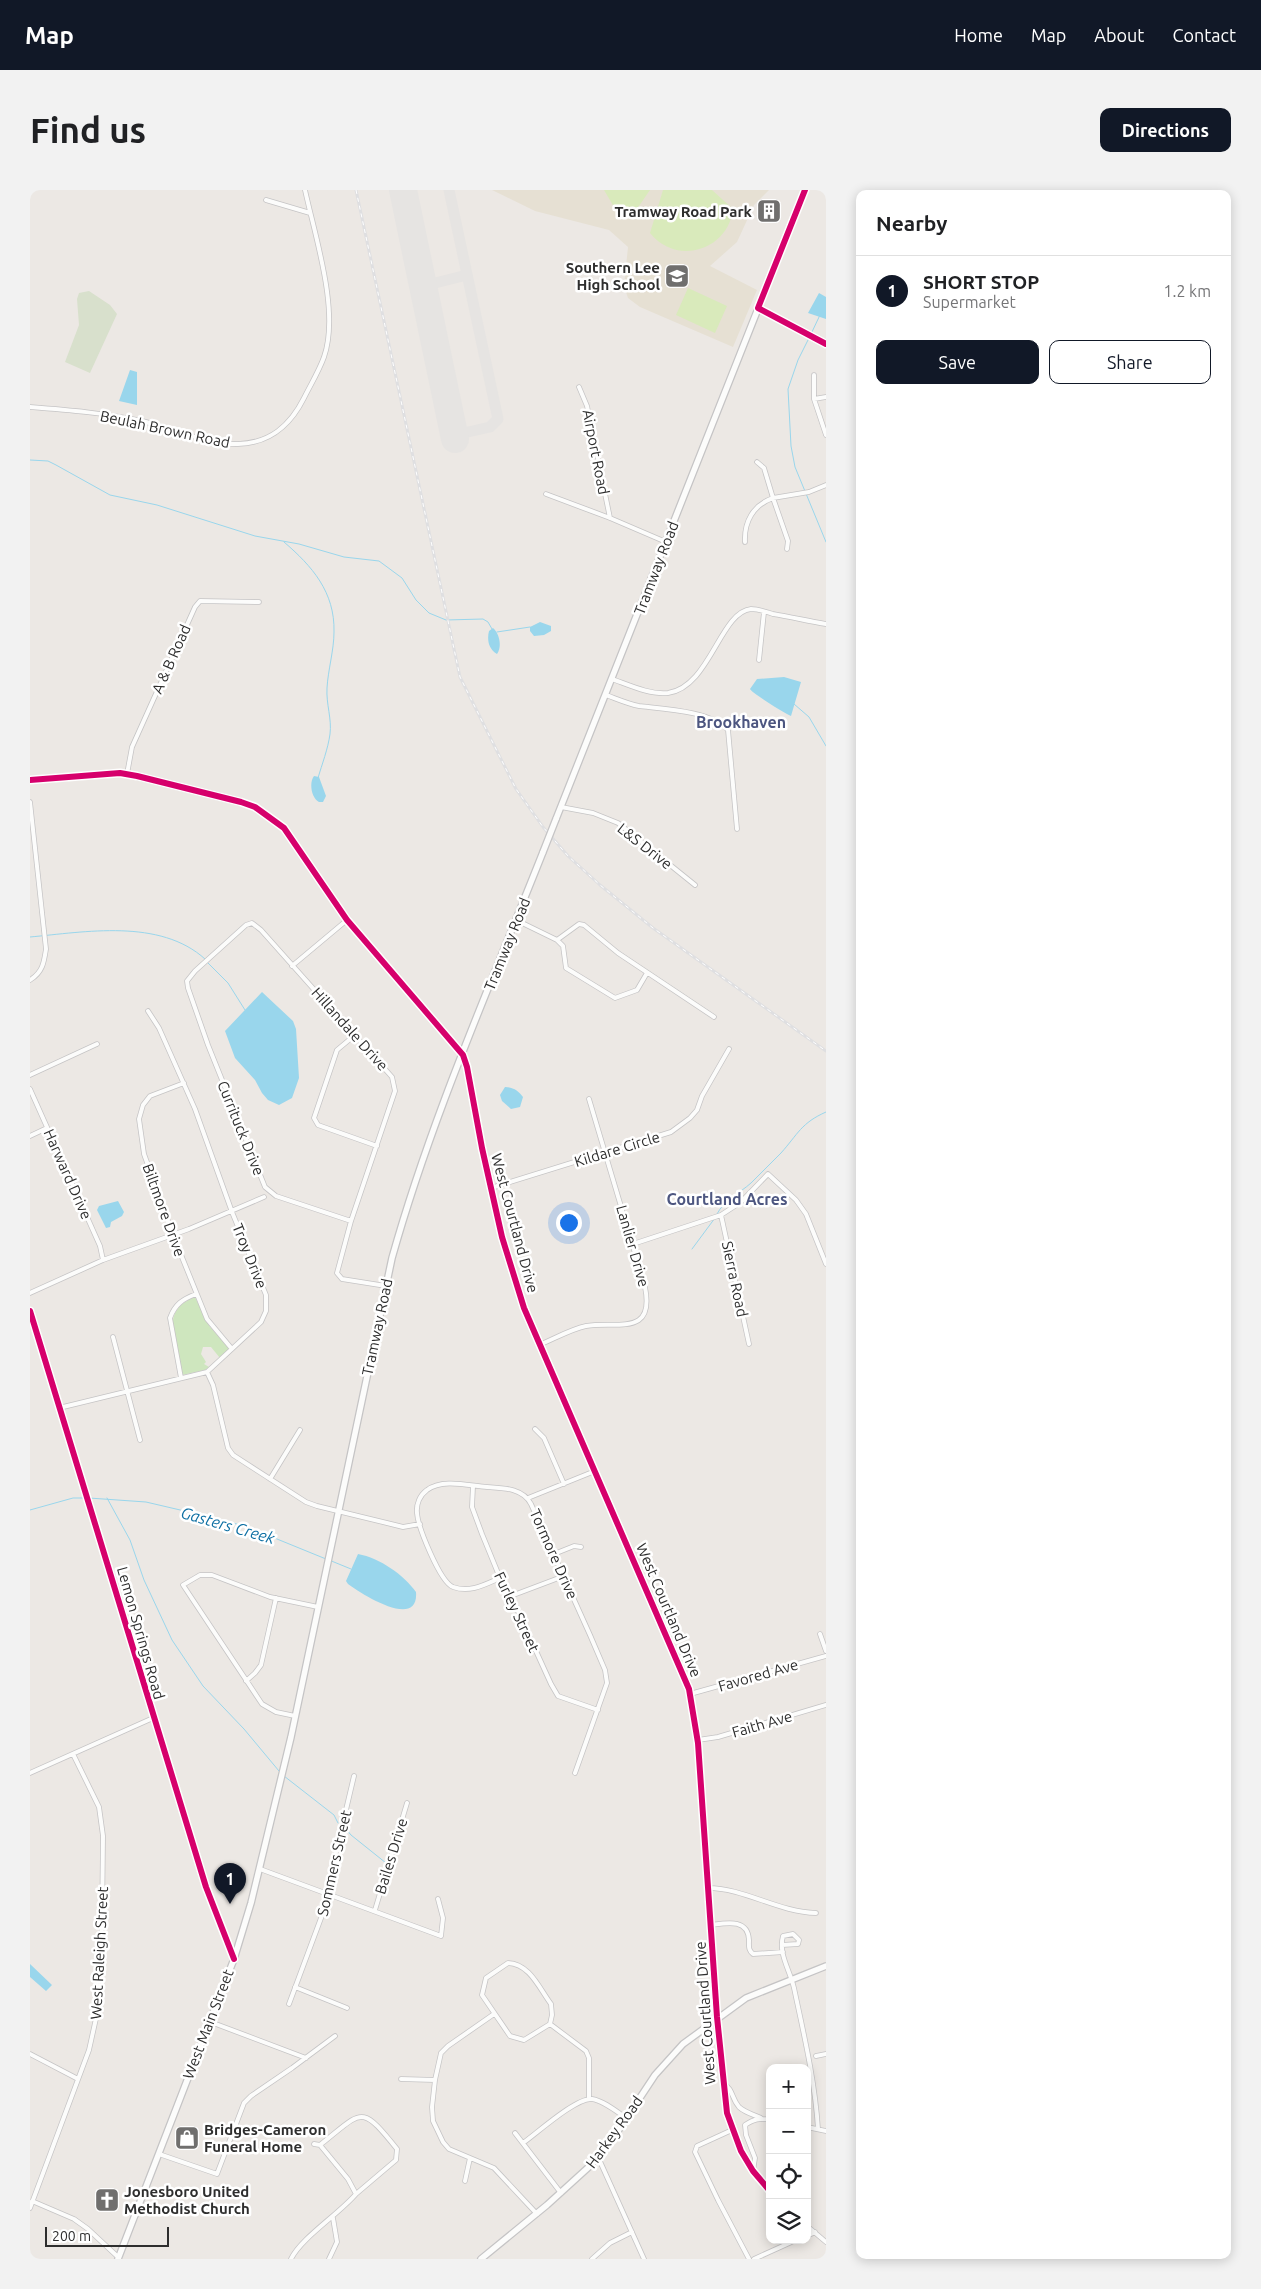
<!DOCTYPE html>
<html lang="en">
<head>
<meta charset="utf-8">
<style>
	:root { --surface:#fff; --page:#f2f2f2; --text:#202124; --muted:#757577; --line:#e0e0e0; --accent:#111827 }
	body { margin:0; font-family:Ubuntu,sans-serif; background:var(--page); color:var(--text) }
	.controls { position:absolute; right:15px; bottom:15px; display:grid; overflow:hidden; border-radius:10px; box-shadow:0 2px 12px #0003 }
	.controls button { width:45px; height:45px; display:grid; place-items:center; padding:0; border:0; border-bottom:1px solid var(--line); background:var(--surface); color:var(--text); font:25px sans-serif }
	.scale { position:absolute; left:15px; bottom:12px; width:124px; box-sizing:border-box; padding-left:5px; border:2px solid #2e2e2e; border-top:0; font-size:14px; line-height:18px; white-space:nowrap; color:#2e2e2e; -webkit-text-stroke:4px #fff; paint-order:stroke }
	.you { position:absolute; left:538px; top:1032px; width:18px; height:18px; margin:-12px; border:4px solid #fff; border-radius:50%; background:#1a73e8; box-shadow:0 0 0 8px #1a73e833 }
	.badge { display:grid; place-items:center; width:32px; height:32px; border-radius:50%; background:var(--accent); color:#fff; font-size:16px; font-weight:700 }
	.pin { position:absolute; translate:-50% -41px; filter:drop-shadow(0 1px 2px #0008) }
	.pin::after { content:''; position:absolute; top:26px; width:18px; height:15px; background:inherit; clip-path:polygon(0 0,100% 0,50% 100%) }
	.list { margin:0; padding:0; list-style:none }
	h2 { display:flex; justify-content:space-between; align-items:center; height:65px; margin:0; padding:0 20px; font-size:21px }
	h2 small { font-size:16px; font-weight:400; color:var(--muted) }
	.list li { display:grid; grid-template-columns:32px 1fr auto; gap:15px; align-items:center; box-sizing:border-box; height:70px; padding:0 20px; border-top:1px solid var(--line) }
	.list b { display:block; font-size:19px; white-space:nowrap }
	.list p { margin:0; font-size:16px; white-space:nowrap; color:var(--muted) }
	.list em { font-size:16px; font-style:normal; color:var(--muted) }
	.actions { display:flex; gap:10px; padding:15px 20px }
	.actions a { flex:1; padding:11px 0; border:1px solid var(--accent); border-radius:10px; text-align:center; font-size:18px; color:var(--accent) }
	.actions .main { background:var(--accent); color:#fff }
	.icon { flex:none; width:28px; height:28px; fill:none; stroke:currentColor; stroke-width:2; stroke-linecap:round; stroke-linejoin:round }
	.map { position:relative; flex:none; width:796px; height:2069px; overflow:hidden; border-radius:10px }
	header { display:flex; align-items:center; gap:30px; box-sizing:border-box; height:70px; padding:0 25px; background:var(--accent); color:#fff }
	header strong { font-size:24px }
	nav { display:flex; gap:28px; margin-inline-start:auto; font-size:18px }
	.intro { display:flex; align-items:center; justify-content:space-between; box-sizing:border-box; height:120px; padding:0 30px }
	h1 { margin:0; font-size:35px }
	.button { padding:12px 22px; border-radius:10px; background:var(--accent); color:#fff; font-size:18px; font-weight:700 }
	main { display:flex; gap:30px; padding:0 30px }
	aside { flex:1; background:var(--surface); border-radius:10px; box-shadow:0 2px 12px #0003 }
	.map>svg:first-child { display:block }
	.education { fill:#e6e0d3 }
	.green { fill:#cee6be }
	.cemetery { fill:#d8e0cc }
	.pitch { fill:#d9eabb }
	.water { fill:#99d6ec }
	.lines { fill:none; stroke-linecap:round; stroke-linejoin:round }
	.stream { stroke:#99d6ec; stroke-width:1 }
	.taxiway { stroke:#e6e4e2; stroke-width:11 }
	.runway { stroke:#e6e4e2; stroke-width:28 }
	.street-casing { stroke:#c5c4c5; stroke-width:5.5 }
	.secondary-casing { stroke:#c5c4c5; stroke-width:8 }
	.street { stroke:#fcfcfb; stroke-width:4 }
	.secondary { stroke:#fcfcfb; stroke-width:5.5 }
	.rail-casing { stroke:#dfdfe1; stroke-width:3 }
	.rail { stroke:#fff; stroke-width:1; stroke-dasharray:4; stroke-linecap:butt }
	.secondary-bridge-casing { stroke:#c5c4c5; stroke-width:8; stroke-linecap:butt }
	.secondary-bridge { stroke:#fcfcfb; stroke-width:5.5 }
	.cycleway-casing { stroke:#fff; stroke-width:9 }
	.cycleway { stroke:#d6006c; stroke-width:6 }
	.labels { text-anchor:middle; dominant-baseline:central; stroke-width:5; stroke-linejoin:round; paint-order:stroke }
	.poi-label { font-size:15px; font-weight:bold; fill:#2e2e2e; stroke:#fff; text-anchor:end }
	.street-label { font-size:15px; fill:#2e2e2e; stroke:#fff }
	.neighbourhood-label { font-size:16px; font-weight:bold; fill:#4d5680; stroke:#fff }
	.water-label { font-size:16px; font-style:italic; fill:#0d6fa3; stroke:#fff }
</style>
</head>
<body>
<header>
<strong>Map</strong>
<nav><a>Home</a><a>Map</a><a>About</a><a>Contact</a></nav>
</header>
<div class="intro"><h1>Find us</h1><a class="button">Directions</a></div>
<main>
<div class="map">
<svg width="796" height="2069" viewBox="0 0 796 2069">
	<rect width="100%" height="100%" fill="#ece8e4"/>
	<path class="education" d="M462 0H739L724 15 707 52 680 76 727 100 703 157 610 117 598 108 594 96 598 57 579 40 505 21Z"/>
	<path class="green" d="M165 1107 180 1137 200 1159 190 1168 181 1157H173L171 1164 176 1172 174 1174 179 1177 175 1180 152 1185C146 1154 128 1121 165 1107Z"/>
	<path class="cemetery" d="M59 101 80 115 87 124 60 183 35 172 49 135 47 109 49 103Z"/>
	<path class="pitch" d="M574 0H620L600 29 584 17Z
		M633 0H682L703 19C698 61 646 76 620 43Z
		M658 98 697 116 685 143 646 125Z"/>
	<path class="water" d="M789 103 796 107V129L778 123Z
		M100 180 107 182V215L89 211Z
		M510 432 521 436V441L514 445 504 446 500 441V437Z
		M463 438C470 444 472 457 467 464 458 459 457 449 459 441Z
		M754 487 771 492 761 526C754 523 722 503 720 499L727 489Z
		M284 586 289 587 296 606 293 612H289C281 608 279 592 284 586Z
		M232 802 263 831 266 839 269 888 262 908 249 915 238 910 232 903 225 890 205 868 195 841Z
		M475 897C483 897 489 901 493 907L490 917 481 919 472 911 470 905Z
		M88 1011 94 1022 92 1026 81 1032 80 1037 76 1038 67 1020 69 1016Z
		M328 1364C350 1368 374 1385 386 1402 389 1441 330 1403 318 1394L316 1391Z
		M0 1774 22 1795 16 1801 0 1787Z"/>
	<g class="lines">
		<path class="stream" d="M781 144 790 125
			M779 148 768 170 758 199 761 256 765 277 796 352
			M0 270 18 271 26 275 80 305 127 315 225 346 269 354 314 367 349 371 372 388 386 410 399 423 416 430 453 429 458 432 462 439
			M254 352C282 376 305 402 304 442 304 460 298 480 297 498 296 514 302 529 300 544 298 559 292 574 288 588
			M467 442 500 437
			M764 514 779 527 796 556
			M0 747C55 742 130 728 175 769
			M177 772 198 793 215 820
			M687 1024C694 1010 710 1003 721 993 731 983 741 973 751 963 768 944 771 933 796 922
			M662 1059 685 1028
			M59 1308 116 1312 193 1330 220 1338 296 1369
			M77 1308 100 1350 114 1390 142 1450 173 1496 214 1539 249 1581
			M0 1320 43 1308H55
			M299 1370 321 1379
			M254 1586 304 1625 308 1633
			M316 1639 321 1645 356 1673"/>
		<path class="taxiway" d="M419 0 468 229 460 237 425 245
			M393 96 437 85"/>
		<path class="runway" d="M373 0 425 249"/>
		<defs>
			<path id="street" d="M0 1V0
				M236 10 280 23
				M784 185V209L796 207
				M549 197 557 216 580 328
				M784 209 796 245
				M0 217C38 220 75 223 112 231 140 238 180 255 208 254 240 253 260 236 274 208 281 194 289 181 294 167 310 122 285 46 275 0
				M516 304 580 328 636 352
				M715 352C714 332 723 315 743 308L734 278 727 272
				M757 359 758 351 743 308 779 302 796 295
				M729 470 734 422
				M582 489C599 495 620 505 638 503 680 497 690 422 721 419 728 419 737 422 743 424 761 427 778 431 796 434
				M576 505C587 509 598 514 609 516 635 519 681 521 698 540L707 639
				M97 584 102 557 165 417 170 411 229 412
				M0 612 16 759C14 772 13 782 0 790
				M531 617 563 623 588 633 665 695
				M486 730 527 750 533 756 536 778 585 808 607 800 617 783
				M527 750 549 734 554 735 588 763 684 827
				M262 776 317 730
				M325 845 307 860 284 928 288 935 347 956
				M433 865 437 877 452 958 472 1047 494 1118 659 1499 668 1553 687 1827 697 1923 711 1961 723 1981 740 2001
				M0 885 67 854
				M154 893 120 906 113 915 109 929 114 964 143 1045 177 1129 202 1159
				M0 899 70 1056 73 1070
				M0 946 17 938
				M461 998 641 942 660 928 667 920 672 906 699 859
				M691 1025 719 1154
				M321 1031 246 1006 235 997 178 855 158 798 157 791 165 781 216 735 222 733 231 740 362 887 365 901 321 1031 307 1083 312 1089 356 1096
				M603 1054 691 1025 711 1012 738 984 766 1010 776 1024 796 1074
				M0 1103 73 1070 159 1039 234 1007
				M83 1147 110 1250
				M509 1155C524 1149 541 1139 556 1136 587 1131 625 1147 615 1097L559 909
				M177 1182 183 1195 198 1258 203 1265 276 1312 287 1316 365 1335 373 1337 390 1334
				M151 1188 140 1128C145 1114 153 1109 166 1104
				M29 1218 177 1182 231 1132 236 1121V1105L202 1022 165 919 129 838 118 821
				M505 1239 514 1248 534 1294
				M240 1289 270 1240
				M443 1296 442 1317 452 1344 470 1388 481 1406 521 1494 528 1506 568 1520
				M498 1308 565 1281
				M524 1364 544 1356 551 1357
				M470 1388C454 1395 440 1403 423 1397 410 1392 388 1337 387 1323 386 1314 390 1305 397 1300 413 1288 440 1296 457 1297 473 1298 493 1298 501 1314L560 1445 575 1480 577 1493 545 1583
				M481 1406 534 1386
				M790 1444 796 1461
				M216 1491 225 1483 231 1475 246 1408
				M660 1504 796 1466
				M265 1526 246 1522 232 1514 153 1395 170 1385H182L240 1407 288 1417
				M668 1550 688 1547 796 1515
				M0 1583 123 1528
				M230 1679 411 1746 413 1728 408 1709
				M678 1698C714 1698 748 1722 786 1723
				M345 1720 377 1613
				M681 1735C696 1733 718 1728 719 1750 719 1756 718 1760 723 1764L753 1762
				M752 1755 768 1754 769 1750 763 1744 753 1746C748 1764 760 1780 764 1798 774 1845 785 1891 788 1939
				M478 1773C500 1774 509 1798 521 1814L522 1825 520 1834 494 1850 480 1846 452 1805 456 1788Z
				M265 1797 317 1818
				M259 1814 297 1712 298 1696 324 1586
				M464 1824 418 1856 411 1863 405 1890 402 1917 403 1931 413 1952 419 1959 464 1978 507 2024
				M178 1831 276 1868
				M520 1834 556 1861 559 1868V1909
				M0 1864 48 1889
				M786 1866 796 1864
				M371 1889 405 1890
				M693 1893C704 1900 701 1908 709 1917 714 1922 724 1925 731 1928
				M777 1937 796 1941
				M702 1940 667 1956 665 1962 688 2010 719 2069
				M485 1943 531 2003
				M493 1953C507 1943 547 1907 562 1909 574 1911 586 1921 596 1928
				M290 1955C333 1921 330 1913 367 1959L366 1970 326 2004
				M129 1964 187 1984 214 1913 221 1906 262 1878 305 1846
				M568 1967 614 2069
				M723 1981 725 1968 716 1945 715 1935C724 1929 729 1928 740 1930
				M435 1991 440 1968
				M2 2011 44 2029 58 2039 88 2067
				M0 2018 59 1860 67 1824 72 1735 73 1646 69 1617 43 1564
				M777 2036 796 2052
				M777 2046 785 2042
				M261 2069C271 2048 309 2024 326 2004L318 1989 290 1955 284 1954
				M299 2069 307 2052 303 2028
				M562 2069 580 2053 602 2042
				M724 2069 766 2050"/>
			<path id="secondary" d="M728 118 796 154
				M0 590 90 583 107 586 211 612 225 617 254 638 317 730 433 865
				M526 629 775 0
				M0 1121 176 1697 204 1769
				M88 2069 204 1769 221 1713 261 1547 362 1068C401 929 460 796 513 662
				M451 2069 517 2015 561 1975 586 1944 625 1885 653 1854 716 1808 796 1776"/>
		</defs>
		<use href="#street" class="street-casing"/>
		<use href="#secondary" class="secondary-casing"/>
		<use href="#street" class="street"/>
		<use href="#secondary" class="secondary"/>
		<defs>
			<path id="rail" d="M326 0 430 487 486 599 513 637 538 666 570 695 623 738 796 861"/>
		</defs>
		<use href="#rail" class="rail-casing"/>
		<use href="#rail" class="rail"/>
		<defs>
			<path id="secondary-bridge" d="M513 662 526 629"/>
		</defs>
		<use href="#secondary-bridge" class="secondary-bridge-casing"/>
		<use href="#secondary-bridge" class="secondary-bridge"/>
		<defs>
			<path id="cycleway" d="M775 0 728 118 796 154
				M0 590 90 583 107 586 211 612 225 617 254 638 317 730 433 865 437 877 452 958 472 1047 494 1118 659 1499 668 1553 687 1827 697 1923 711 1961 723 1981 740 2001
				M0 1121 176 1697 204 1769"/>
		</defs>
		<use href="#cycleway" class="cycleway-casing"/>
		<use href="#cycleway" class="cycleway"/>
	</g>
	<defs>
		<symbol id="building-square" viewBox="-11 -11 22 22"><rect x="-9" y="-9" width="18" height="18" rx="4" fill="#706f6e" stroke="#fff"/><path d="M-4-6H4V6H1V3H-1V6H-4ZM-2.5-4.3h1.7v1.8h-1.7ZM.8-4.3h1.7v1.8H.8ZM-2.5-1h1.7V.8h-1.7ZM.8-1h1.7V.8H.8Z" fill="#fff"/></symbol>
		<symbol id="school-square" viewBox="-11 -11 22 22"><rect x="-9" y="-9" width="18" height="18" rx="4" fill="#706f6e" stroke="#fff"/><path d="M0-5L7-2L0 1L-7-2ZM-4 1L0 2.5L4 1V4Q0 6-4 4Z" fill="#fff"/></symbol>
		<symbol id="shop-square" viewBox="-11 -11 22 22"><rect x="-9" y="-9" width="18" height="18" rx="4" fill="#706f6e" stroke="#fff"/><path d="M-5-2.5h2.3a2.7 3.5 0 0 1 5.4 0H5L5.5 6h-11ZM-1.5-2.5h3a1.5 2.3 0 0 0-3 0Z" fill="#fff"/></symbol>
		<symbol id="church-square" viewBox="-11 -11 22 22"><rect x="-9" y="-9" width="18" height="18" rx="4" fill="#706f6e" stroke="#fff"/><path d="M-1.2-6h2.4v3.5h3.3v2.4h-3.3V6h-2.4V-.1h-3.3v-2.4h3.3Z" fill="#fff"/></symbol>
	</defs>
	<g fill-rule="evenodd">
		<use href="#building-square" x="725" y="7" width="28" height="28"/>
		<use href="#school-square" x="633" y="72" width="28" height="28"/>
		<use href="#shop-square" x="143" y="1934" width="28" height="28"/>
		<use href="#church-square" x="63" y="1996" width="28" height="28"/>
	</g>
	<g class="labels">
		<g class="poi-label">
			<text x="722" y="21">Tramway Road Park</text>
			<text x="630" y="77">Southern Lee<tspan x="630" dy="17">High School</tspan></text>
			<text x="174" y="1939" text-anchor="start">Bridges-Cameron<tspan x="174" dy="17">Funeral Home</tspan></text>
			<text x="94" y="2001" text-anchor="start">Jonesboro United<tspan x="94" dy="17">Methodist Church</tspan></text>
		</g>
		<g class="street-label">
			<text transform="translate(135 239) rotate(12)">Beulah Brown Road</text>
			<text transform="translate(566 262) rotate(79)">Airport Road</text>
			<text transform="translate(626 378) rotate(-69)">Tramway Road</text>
			<text transform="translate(141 469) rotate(-66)">A &amp; B Road</text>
			<text transform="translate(615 656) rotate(38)">L&amp;S Drive</text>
			<text transform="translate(477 754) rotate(-68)">Tramway Road</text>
			<text transform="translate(320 839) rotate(48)">Hillandale Drive</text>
			<text transform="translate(211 938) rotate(68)">Currituck Drive</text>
			<text transform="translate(587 959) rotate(-17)">Kildare Circle</text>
			<text transform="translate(38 984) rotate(66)">Harward Drive</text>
			<text transform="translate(134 1020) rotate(70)">Biltmore Drive</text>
			<text transform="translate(485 1033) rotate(75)">West Courtland Drive</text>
			<text transform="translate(603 1056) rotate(74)">Lanlier Drive</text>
			<text transform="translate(220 1066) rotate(68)">Troy Drive</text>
			<text transform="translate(705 1089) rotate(78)">Sierra Road</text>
			<text transform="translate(347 1137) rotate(-78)">Tramway Road</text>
			<text transform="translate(524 1364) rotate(66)">Tormore Drive</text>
			<text transform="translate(639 1420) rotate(67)">West Courtland Drive</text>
			<text transform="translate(487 1422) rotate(65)">Furley Street</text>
			<text transform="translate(111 1443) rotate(74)">Lemon Springs Road</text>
			<text transform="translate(728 1485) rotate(-16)">Favored Ave</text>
			<text transform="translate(732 1534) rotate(-16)">Faith Ave</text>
			<text transform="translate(361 1666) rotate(-73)">Bailes Drive</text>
			<text transform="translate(304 1673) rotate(-77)">Sommers Street</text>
			<text transform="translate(69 1763) rotate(-87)">West Raleigh Street</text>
			<text transform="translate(675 1823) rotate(-94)">West Courtland Drive</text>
			<text transform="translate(178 1834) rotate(-69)">West Main Street</text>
			<text transform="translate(584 1942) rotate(-54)">Harkey Road</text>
		</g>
		<g class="neighbourhood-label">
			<text x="711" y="532">Brookhaven</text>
			<text x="697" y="1009">Courtland Acres</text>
		</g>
		<g class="water-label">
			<text transform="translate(198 1335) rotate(16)">Gasters Creek</text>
		</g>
	</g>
</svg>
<div class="controls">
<button>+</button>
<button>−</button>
<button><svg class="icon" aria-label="locate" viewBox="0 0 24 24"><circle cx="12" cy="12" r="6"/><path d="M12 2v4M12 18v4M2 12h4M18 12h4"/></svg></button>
<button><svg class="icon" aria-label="layers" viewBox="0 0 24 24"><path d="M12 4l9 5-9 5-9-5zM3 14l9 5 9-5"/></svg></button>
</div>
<div class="scale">200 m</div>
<div class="you"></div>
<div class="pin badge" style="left:200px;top:1714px">1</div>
</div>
<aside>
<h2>Nearby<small></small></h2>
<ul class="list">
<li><span class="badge">1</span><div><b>SHORT STOP</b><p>Supermarket</p></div><em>1.2 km</em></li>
</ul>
<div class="actions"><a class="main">Save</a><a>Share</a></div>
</aside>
</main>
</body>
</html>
